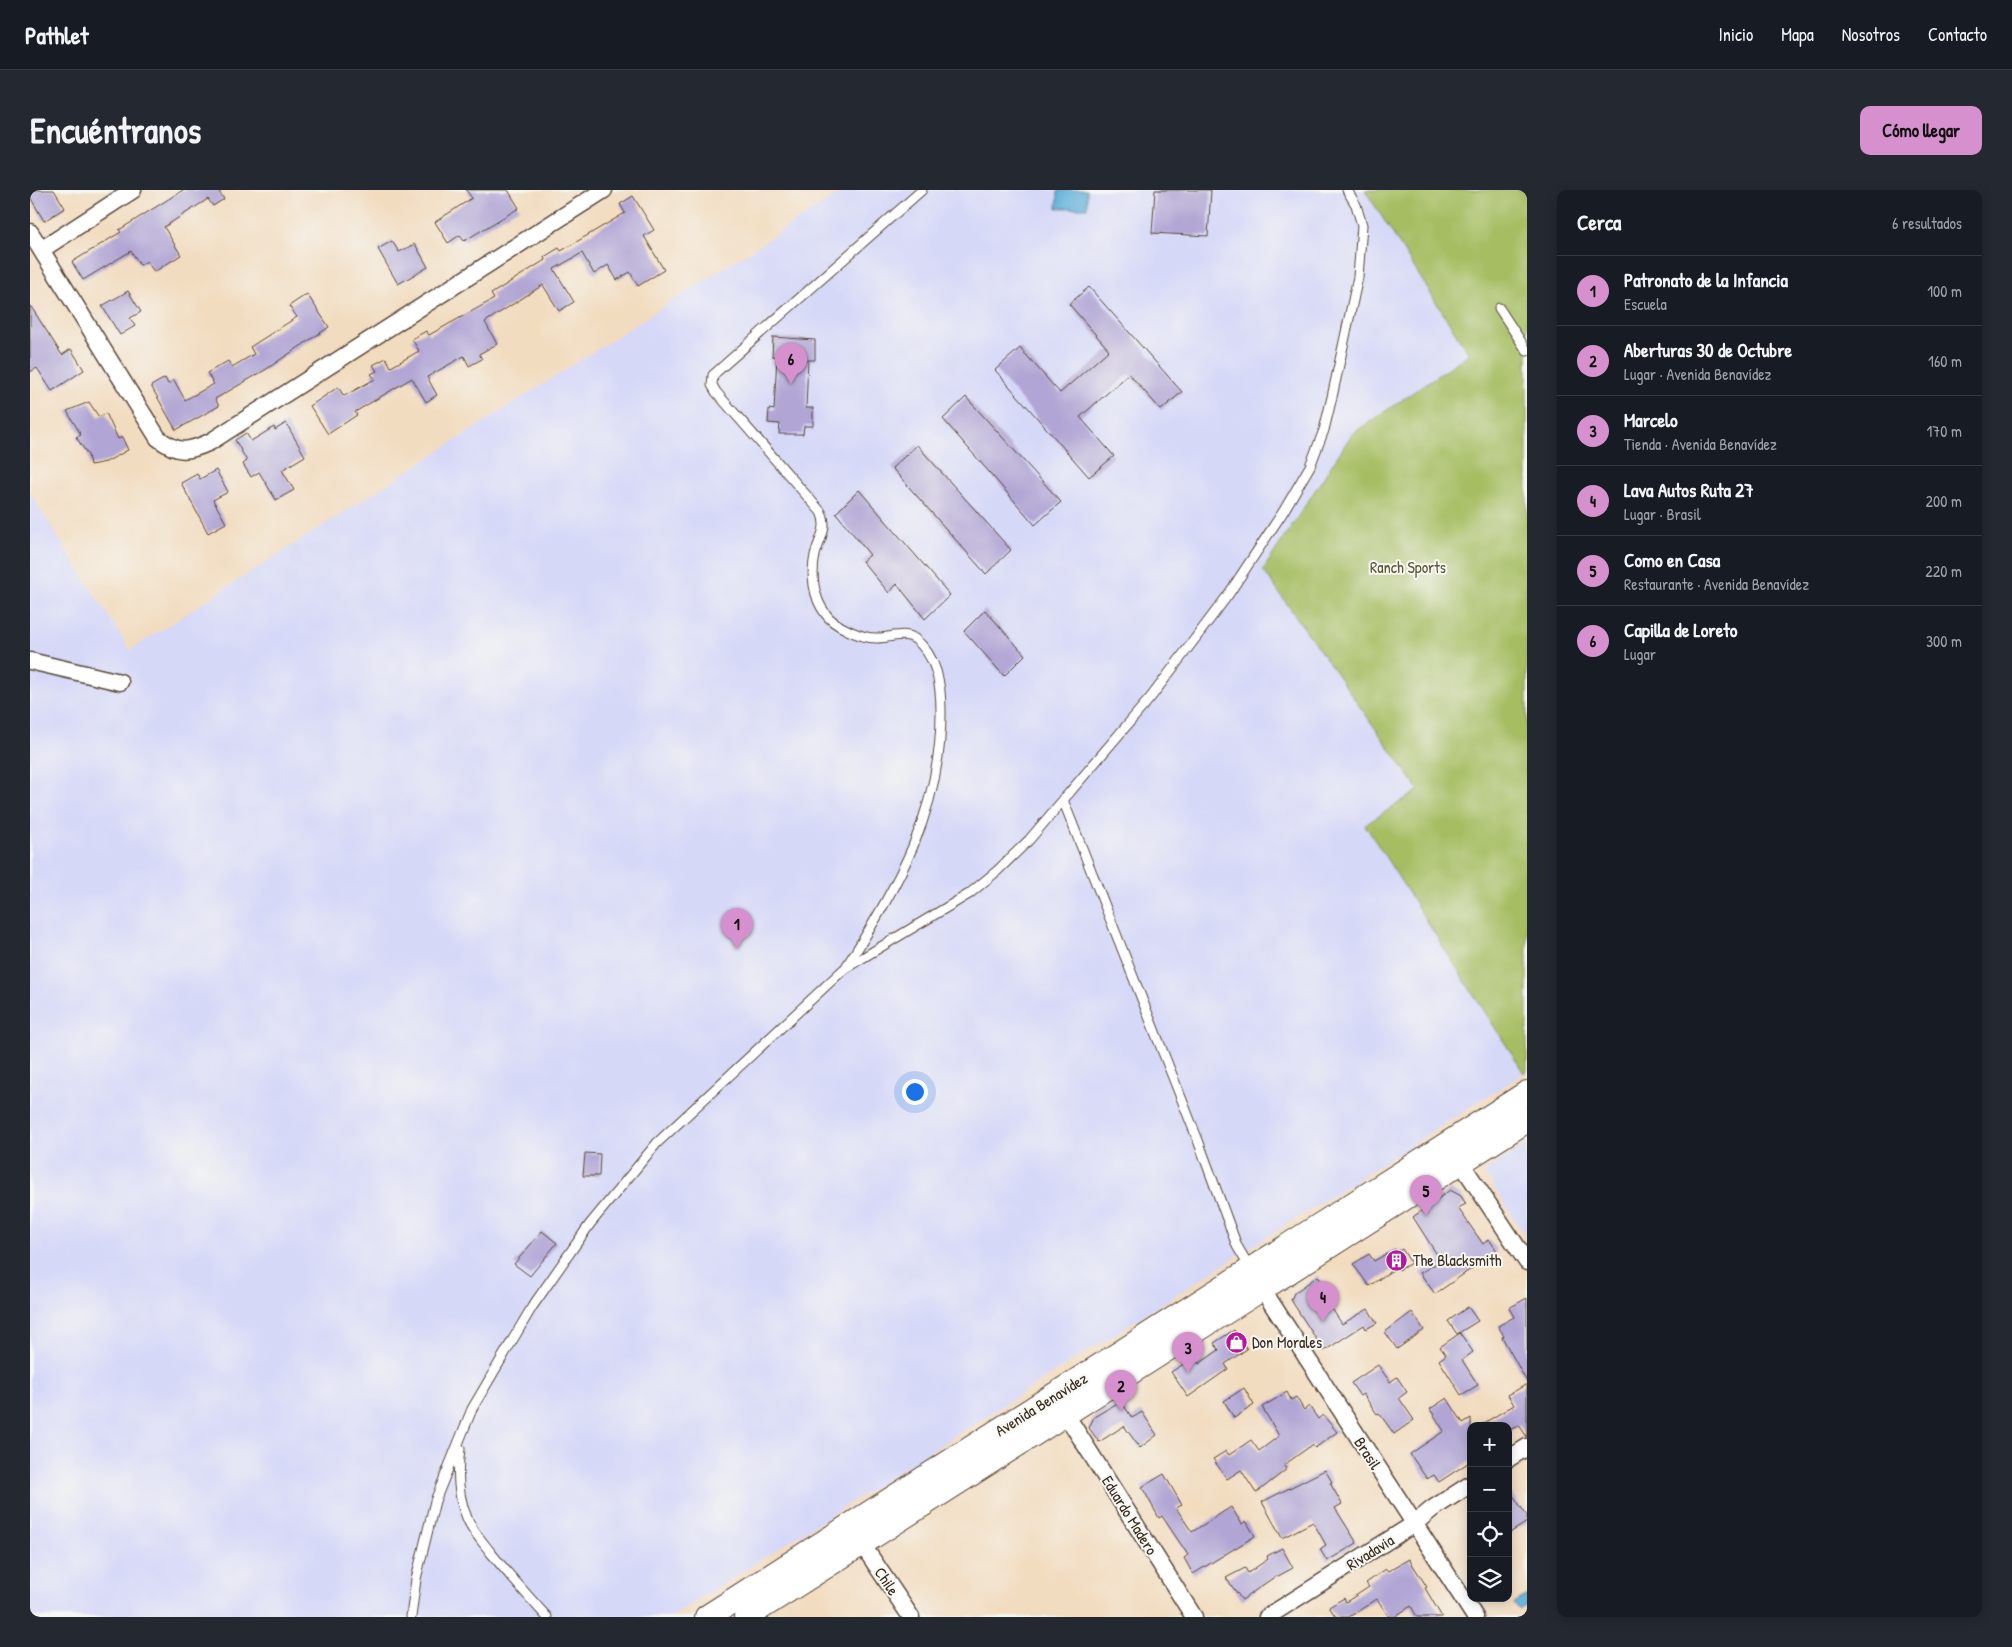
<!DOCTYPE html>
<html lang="es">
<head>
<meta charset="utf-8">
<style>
	:root { --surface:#171b24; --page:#242831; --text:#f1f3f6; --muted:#9ea1a6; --line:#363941; --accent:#d690ce }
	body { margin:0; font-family:"Patrick Hand",sans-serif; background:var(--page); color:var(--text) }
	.controls { position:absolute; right:15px; bottom:15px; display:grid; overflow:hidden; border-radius:10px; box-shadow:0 2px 12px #0003 }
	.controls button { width:45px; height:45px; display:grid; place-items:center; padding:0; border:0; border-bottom:1px solid var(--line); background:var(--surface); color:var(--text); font:25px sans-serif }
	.you { position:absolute; left:884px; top:901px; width:18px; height:18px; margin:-12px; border:4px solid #fff; border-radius:50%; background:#1a73e8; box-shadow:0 0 0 8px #1a73e833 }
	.badge { display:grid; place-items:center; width:32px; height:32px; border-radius:50%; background:var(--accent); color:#111; font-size:16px; font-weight:700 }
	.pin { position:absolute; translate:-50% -41px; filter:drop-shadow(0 1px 2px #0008) }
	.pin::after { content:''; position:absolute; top:26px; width:18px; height:15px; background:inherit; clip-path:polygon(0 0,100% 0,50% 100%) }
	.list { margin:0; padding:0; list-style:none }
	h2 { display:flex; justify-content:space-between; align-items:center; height:65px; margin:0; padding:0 20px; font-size:21px }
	h2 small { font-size:16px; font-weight:400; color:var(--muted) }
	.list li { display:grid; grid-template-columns:32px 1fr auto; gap:15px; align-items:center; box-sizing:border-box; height:70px; padding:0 20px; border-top:1px solid var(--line) }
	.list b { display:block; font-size:19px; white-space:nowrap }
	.list p { margin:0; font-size:16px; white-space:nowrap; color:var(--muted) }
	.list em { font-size:16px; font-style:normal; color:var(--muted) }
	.icon { flex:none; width:28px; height:28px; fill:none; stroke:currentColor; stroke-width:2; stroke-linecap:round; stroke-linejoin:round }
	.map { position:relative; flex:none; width:1497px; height:1427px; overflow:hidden; border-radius:10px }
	header { display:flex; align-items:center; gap:30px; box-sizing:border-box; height:70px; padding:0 25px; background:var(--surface); border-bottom:1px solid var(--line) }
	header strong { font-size:24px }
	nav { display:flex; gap:28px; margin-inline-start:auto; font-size:18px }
	.intro { display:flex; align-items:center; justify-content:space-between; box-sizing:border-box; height:120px; padding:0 30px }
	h1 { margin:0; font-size:35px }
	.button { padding:12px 22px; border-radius:10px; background:var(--accent); color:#111; font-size:18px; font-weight:700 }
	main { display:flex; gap:30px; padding:0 30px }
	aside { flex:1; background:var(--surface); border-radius:10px; box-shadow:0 2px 12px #0003 }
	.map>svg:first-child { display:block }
	.built { fill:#d6d8f8 }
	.green { fill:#a6bd62; stroke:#707440 }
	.water { fill:#5fafda; stroke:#4d6c7c }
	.building { fill:#b0a5d4 }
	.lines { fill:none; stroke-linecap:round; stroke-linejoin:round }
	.service-casing { stroke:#564536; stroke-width:11 }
	.minor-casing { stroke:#564536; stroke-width:19 }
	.secondary-casing { stroke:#564536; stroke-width:26 }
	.service { stroke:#fff; stroke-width:9 }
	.minor { stroke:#fff; stroke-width:16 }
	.secondary { stroke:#fff; stroke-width:24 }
	.labels { text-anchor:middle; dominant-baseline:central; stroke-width:4; stroke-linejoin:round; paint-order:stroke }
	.park-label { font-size:16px; fill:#5b5632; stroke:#f6f6f2 }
	.poi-label { font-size:16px; fill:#3b2a1e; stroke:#f6f6f2; text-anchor:start }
	.street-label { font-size:16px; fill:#3b2a1e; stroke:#f6f6f2 }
</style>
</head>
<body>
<header>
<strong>Pathlet</strong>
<nav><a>Inicio</a><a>Mapa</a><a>Nosotros</a><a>Contacto</a></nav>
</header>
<div class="intro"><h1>Encuéntranos</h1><a class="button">Cómo llegar</a></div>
<main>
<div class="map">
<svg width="1497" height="1427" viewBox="0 0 1497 1427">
	<rect width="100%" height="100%" fill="#f6f6f2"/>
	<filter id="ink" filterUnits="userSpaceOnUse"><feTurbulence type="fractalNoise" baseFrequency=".02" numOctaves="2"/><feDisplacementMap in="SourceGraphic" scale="10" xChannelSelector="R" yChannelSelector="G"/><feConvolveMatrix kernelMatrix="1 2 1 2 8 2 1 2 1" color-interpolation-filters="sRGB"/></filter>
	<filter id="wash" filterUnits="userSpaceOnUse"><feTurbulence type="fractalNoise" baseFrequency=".0096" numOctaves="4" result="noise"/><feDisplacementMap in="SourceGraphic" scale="20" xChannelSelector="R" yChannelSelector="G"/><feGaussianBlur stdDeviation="1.12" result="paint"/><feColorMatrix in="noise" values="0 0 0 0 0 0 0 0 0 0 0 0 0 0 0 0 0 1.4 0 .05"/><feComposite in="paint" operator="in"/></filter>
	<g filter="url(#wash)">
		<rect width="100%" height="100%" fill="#f2dcbf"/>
		<path class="built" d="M815 0H1335L1439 164 1322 244 1233 380 1389 601 1335 635 1494 883 641 1427H0V303L100 460Z
			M1497 954V1048L1454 982Z"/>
		<path class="green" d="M1335 0H1497V881L1494 883 1335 635 1389 600 1233 380 1322 244 1439 164Z"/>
		<path class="water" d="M1028 0H1057V18H1027Z
			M1497 1405V1415L1489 1420 1484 1413Z"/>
		<g id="blocks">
			<path class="building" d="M0 0H24L35 18 14 31 0 7Z
				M153 0H193L189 2 194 9 183 16 178 9 134 37 151 65 124 82 117 71 110 75 101 61 53 90 42 72 91 42 89 40Z
				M436 0H478L489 18 434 51 430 45 418 53 405 32 442 8Z
				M1125 0H1181L1178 46 1122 43Z
				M603 6 624 40 614 46 634 80 608 96 600 82 587 90 578 75 564 84 552 63 524 79 544 112 529 121 513 95 455 132 467 154 449 164 452 169 439 176 434 166 397 187 407 205 396 212 382 188 325 222 327 225 298 244 280 216 308 197 314 206 345 189 341 184 347 181 343 175 356 168 361 177 389 161 382 149 396 141 399 145 464 109 461 104 515 70 514 67 529 58 531 61 595 23 590 14Z
				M362 51 369 62 385 54 398 77 368 94 348 59Z
				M1059 97 1152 202 1131 220 1099 184 1050 227 1084 266 1059 287 965 180 990 158 1030 203 1079 160 1039 114Z
				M98 101 111 122 100 128 105 136 90 145 72 116Z
				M277 104 299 137 235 180 185 209 189 216 146 240 121 196 135 188 138 194 144 190 155 210 184 194 177 183 198 171 202 177 224 164 220 157 267 127 259 116Z
				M0 115 32 165 41 159 54 180 22 201 7 178 0 182Z
				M743 147 785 150V170H778L776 218H783V236H774L773 244H749L750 234 738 233 739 219 744 220 747 167 742 166Z
				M936 207 1031 312 1005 335 913 229Z
				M59 212 69 227 76 223 88 249 92 247 98 260 76 272 60 275 58 265 46 247 51 245 37 221Z
				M256 233 275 266 252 280 264 300 246 310 229 282 221 287 213 274 217 271 205 250 216 243 221 251 244 237 245 240Z
				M887 255 981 360 956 384 862 278Z
				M186 280 198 302 183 310 196 333 178 343 151 293 167 284 170 289Z
				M829 300 920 405 895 429 867 394 859 403 832 371 840 365 806 323Z
				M955 420 995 465 974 486 934 441Z
				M555 963 570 964 569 986H553Z
				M1420 1000 1431 1006 1436 1014 1428 1018 1453 1054 1459 1049 1467 1061 1405 1104 1390 1083 1411 1071 1383 1027Z
				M512 1041 527 1053 500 1086 484 1074Z
				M1365 1059 1367 1062 1372 1059 1381 1073 1369 1080 1367 1077 1339 1096 1323 1074 1339 1064 1344 1071Z
				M1288 1086 1298 1102 1293 1105 1312 1134 1338 1119 1347 1133 1336 1139 1334 1135 1294 1161 1261 1110 1264 1103Z
				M1497 1108V1192L1472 1147 1474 1146 1468 1136 1484 1127 1479 1118Z
				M1438 1117 1448 1131 1427 1144 1418 1131Z
				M1382 1122 1394 1140 1367 1159 1355 1142Z
				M1204 1140 1217 1159 1195 1174 1198 1179 1158 1207 1141 1182 1165 1167 1169 1174 1189 1160 1184 1153Z
				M1430 1143 1443 1162 1432 1170 1448 1195 1431 1205 1409 1170 1416 1165 1410 1157Z
				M1348 1175 1360 1192 1367 1187 1377 1202 1369 1208 1384 1230 1364 1244 1349 1223 1347 1224 1333 1204 1330 1206 1321 1193Z
				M1497 1194V1247L1489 1235 1480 1240 1478 1236H1449L1484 1215 1478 1205Z
				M1214 1198 1224 1215 1204 1228 1194 1211Z
				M1257 1202 1261 1210 1266 1207 1274 1220 1279 1216 1288 1229 1293 1225 1307 1242 1285 1258 1282 1255 1254 1275 1257 1279 1226 1303 1211 1280 1197 1289 1183 1269 1196 1261 1199 1265 1221 1250 1229 1261 1249 1246 1232 1217Z
				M1417 1208 1433 1233 1441 1228V1271L1409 1292 1404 1285 1397 1289 1380 1264 1414 1241 1400 1219Z
				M1091 1211 1102 1228 1112 1222 1127 1245 1110 1258 1094 1236 1069 1252 1059 1238 1064 1227Z
				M1295 1280 1302 1292 1300 1293 1312 1314 1305 1318 1327 1353 1297 1371 1290 1359 1296 1355 1283 1332 1252 1348 1232 1312Z
				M1134 1284 1152 1315 1146 1318 1162 1342 1201 1317 1212 1334 1216 1331 1225 1346 1163 1384 1154 1368 1158 1365 1132 1326 1129 1328 1112 1297Z
				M1478 1298 1497 1326V1332L1478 1344Z
				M1252 1358 1263 1378 1237 1392 1212 1410 1196 1388 1215 1378 1218 1383 1238 1369 1237 1366Z
				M1379 1369 1397 1397 1395 1398 1412 1427H1387L1381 1416 1364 1427H1359L1347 1409 1319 1427H1306L1299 1417 1314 1408 1316 1412 1339 1397 1336 1393 1356 1379 1358 1381Z"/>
		</g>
	</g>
	<g filter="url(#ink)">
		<use href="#blocks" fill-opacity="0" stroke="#564536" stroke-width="1"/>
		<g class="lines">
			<defs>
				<path id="service" d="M1469 118 1497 161
					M1033 610 1169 953 1207 1056 1220 1078
					M816 777C867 698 912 619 911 521 911 495 907 466 885 449 875 441 860 448 848 448 833 449 803 436 795 423 783 407 781 384 785 365 789 349 799 338 791 322L686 202 682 195 683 185 892 0
					M430 1259C427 1282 428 1307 437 1328 442 1341 453 1352 461 1363 479 1385 498 1406 517 1427
					M381 1427 386 1389 405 1311 442 1219 502 1117 560 1034 627 953 814 779 939 704 967 681 999 650 1121 507 1198 405 1253 322 1280 276 1294 240 1302 207 1328 87 1332 35 1326 15 1317 0"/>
				<path id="minor" d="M0 42 128 248C148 264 158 262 180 252L574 0
					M11 60 103 0
					M0 471 90 492
					M1431 973 1497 1072
					M1227 1091 1445 1427
					M1035 1223 1164 1427
					M1478 1269 1497 1257
					M832 1354 881 1427
					M1237 1427 1384 1334 1402 1319 1441 1294"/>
				<path id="secondary" d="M677 1427 1497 903
					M716 1427 1497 930"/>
			</defs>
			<use href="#service" class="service-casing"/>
			<use href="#minor" class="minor-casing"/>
			<use href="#secondary" class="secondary-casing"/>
			<use href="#service" class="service"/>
			<use href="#minor" class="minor"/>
			<use href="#secondary" class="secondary"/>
		</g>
	</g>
	<defs>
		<symbol id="building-disc" viewBox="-11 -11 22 22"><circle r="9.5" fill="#b5179e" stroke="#f6f6f2"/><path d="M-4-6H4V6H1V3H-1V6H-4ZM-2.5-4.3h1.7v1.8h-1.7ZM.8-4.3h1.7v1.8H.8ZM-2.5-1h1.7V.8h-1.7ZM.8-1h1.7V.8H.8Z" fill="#fff"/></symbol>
		<symbol id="shop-disc" viewBox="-11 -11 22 22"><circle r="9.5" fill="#b5179e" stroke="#f6f6f2"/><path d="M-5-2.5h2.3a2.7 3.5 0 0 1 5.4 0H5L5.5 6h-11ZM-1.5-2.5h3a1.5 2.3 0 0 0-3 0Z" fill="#fff"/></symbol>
	</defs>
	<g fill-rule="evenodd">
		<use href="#building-disc" x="1354" y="1058" width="25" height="25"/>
		<use href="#shop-disc" x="1194" y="1140" width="25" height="25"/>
	</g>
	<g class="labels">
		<g class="park-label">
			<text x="1378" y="377">Ranch Sports</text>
		</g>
		<g class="poi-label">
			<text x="1383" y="1070">The Blacksmith</text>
			<text x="1222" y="1152">Don Morales</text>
		</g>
		<g class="street-label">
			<text transform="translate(1011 1214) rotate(-32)">Avenida Benavídez</text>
			<text transform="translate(1338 1263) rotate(57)">Brasil</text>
			<text transform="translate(1100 1325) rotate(58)">Eduardo Madero</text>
			<text transform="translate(1340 1362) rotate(-32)">Rivadavia</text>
			<text transform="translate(857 1391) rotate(56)">Chile</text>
		</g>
	</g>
</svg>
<div class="controls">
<button>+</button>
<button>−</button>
<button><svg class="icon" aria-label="locate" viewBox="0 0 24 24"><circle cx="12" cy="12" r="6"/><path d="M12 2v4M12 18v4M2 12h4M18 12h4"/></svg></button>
<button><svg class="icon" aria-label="layers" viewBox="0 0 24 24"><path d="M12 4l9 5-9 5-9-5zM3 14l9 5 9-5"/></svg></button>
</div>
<div class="you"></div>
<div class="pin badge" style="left:707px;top:759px">1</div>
<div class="pin badge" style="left:1091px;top:1221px">2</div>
<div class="pin badge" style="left:1158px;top:1183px">3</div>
<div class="pin badge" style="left:1293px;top:1132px">4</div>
<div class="pin badge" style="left:1396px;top:1026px">5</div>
<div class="pin badge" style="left:761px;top:194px">6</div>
</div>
<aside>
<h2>Cerca<small>6 resultados</small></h2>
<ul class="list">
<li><span class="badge">1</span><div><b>Patronato de la Infancia</b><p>Escuela</p></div><em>100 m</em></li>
<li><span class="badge">2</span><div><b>Aberturas 30 de Octubre</b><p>Lugar · Avenida Benavídez</p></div><em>160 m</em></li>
<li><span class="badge">3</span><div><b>Marcelo</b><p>Tienda · Avenida Benavídez</p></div><em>170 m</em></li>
<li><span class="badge">4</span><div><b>Lava Autos Ruta 27</b><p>Lugar · Brasil</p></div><em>200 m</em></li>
<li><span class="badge">5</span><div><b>Como en Casa</b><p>Restaurante · Avenida Benavídez</p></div><em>220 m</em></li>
<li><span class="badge">6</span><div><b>Capilla de Loreto</b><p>Lugar</p></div><em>300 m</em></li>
</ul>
</aside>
</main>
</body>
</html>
